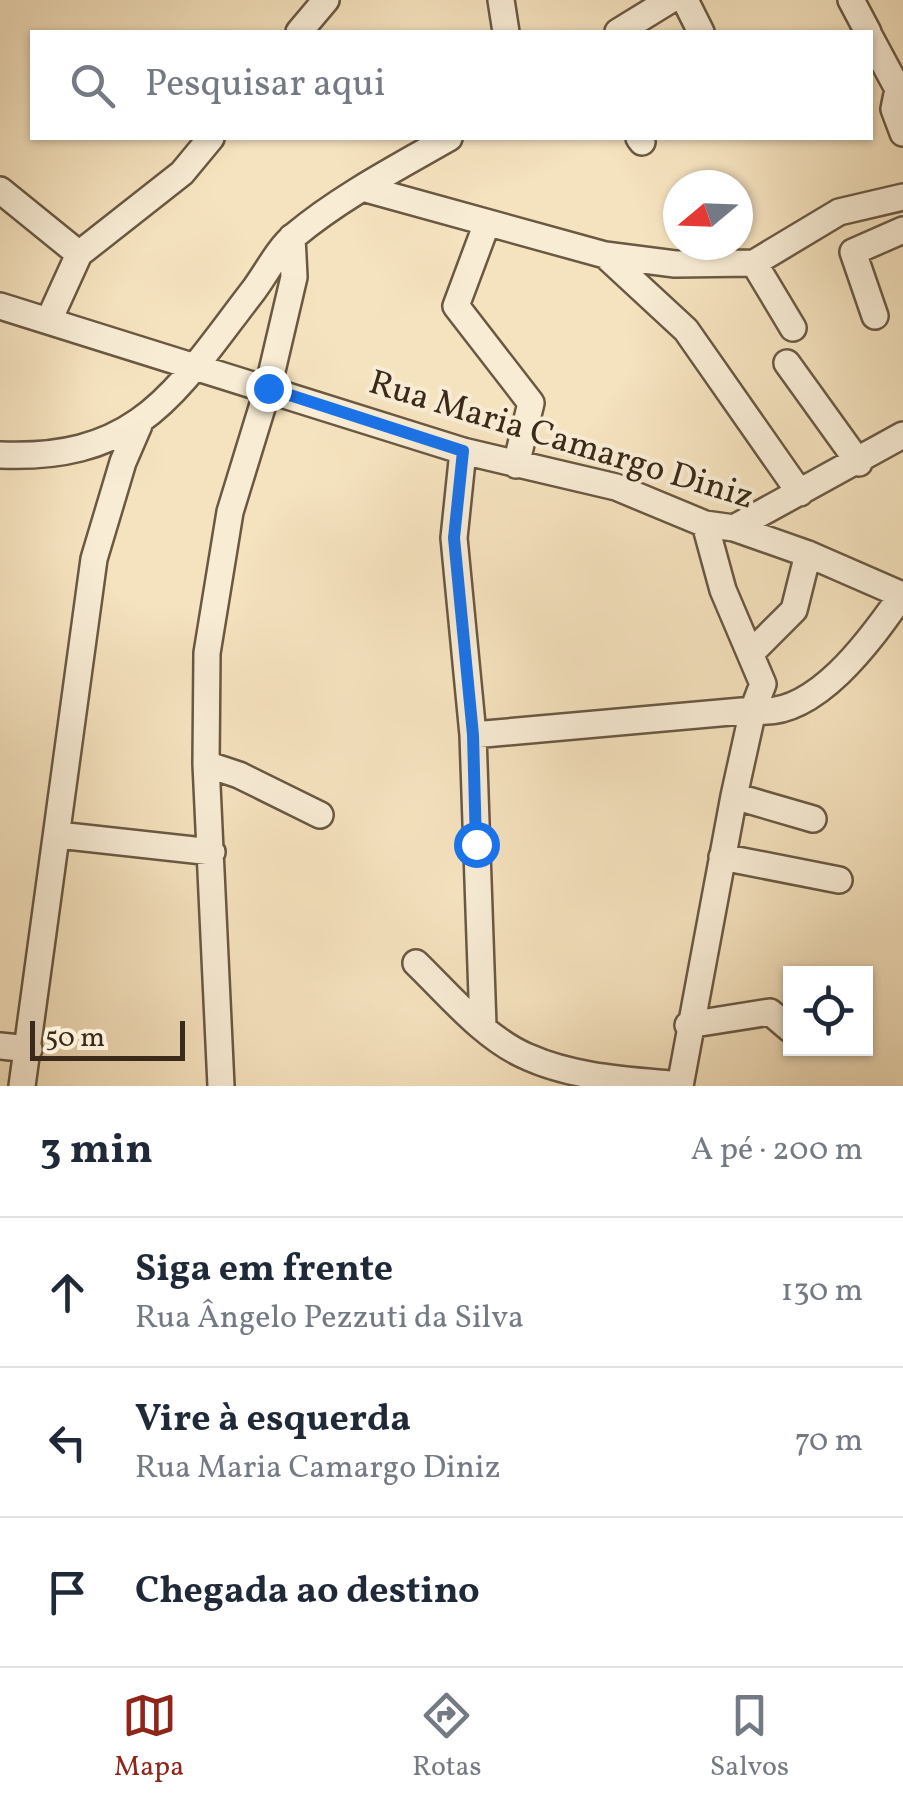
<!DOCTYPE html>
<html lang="pt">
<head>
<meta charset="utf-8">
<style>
	:root { --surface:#fff; --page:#f2f2f3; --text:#1f2937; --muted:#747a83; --line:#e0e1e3; --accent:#8f2418 }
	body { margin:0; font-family:Vollkorn,serif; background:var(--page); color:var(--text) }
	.controls { position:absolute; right:30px; bottom:30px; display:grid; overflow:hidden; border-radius:0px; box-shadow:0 2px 8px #0004 }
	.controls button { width:90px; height:90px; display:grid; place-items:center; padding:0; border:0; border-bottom:2px solid var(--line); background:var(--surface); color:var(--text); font:50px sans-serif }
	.compass { position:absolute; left:663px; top:170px; width:90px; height:90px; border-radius:50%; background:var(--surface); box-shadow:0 2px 8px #0004; rotate:251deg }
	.scale { position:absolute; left:30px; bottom:25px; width:155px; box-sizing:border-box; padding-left:10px; border:5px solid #3b2a19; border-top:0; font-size:28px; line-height:35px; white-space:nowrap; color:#3b2a19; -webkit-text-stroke:8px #f8ecd5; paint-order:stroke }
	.stop { position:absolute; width:30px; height:30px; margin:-22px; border:8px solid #1a73e8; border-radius:50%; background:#fff }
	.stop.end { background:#1a73e8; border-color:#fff; box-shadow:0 2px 10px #0008 }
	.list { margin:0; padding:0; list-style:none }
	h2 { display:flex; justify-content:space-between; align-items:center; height:130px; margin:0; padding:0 40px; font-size:42px }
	h2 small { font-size:32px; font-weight:400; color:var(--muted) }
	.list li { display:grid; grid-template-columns:65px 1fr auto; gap:30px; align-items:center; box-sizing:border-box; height:150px; padding:0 40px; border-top:2px solid var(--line) }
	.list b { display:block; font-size:38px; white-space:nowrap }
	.list p { margin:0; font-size:32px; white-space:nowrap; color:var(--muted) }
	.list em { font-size:32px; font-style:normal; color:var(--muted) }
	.icon { flex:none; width:55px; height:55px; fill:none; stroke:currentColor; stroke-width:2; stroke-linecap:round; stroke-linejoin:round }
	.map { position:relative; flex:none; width:903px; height:1086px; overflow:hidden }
	.search { position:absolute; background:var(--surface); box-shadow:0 2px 8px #0004; left:30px; right:30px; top:30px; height:110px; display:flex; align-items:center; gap:25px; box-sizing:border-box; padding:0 35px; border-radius:0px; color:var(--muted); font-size:38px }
	.sheet { height:580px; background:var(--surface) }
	nav { display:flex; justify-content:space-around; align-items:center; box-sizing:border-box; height:140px; border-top:2px solid var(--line); background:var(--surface); font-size:28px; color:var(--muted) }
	nav a { display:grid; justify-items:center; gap:5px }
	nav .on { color:var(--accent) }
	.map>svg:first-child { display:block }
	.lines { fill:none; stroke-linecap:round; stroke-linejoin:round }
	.minor-casing { stroke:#6a5842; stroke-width:30 }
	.minor { stroke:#f8ecd5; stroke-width:25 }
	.route { stroke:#1a73e8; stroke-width:12 }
	.labels { text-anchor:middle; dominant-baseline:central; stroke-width:8; stroke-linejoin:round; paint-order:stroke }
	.street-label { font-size:35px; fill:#3b2a19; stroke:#f8ecd5 }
</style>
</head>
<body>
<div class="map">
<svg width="903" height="1086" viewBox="0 0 903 1086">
	<rect width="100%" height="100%" fill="#f5e2be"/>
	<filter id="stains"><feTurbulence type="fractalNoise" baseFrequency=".002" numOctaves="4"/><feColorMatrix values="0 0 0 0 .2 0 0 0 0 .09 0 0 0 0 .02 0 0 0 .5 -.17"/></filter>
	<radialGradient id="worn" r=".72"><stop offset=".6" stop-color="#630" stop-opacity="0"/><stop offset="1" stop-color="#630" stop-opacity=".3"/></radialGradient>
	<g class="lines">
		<defs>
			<path id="minor" d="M501 0 506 32
				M685 0 701 32
				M851 0 868 32
				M299 32 326 0
				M618 32 670 0
				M870 37 898 89 894 109 903 133
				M639 138 642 142
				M366 189 605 255 686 330 800 493
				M0 190 79 254
				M487 223 456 306 531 403 516 465
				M605 255 675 264 754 263 839 212 903 197
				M754 263 793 328
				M0 306 463 451 616 487 705 524 734 528 808 554 902 595C872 638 813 722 753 710L473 735
				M875 316 853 252 903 230
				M49 320 79 254 182 173 211 138
				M787 363 859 463
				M463 451 454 538 473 735 483 1026
				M0 455C140 461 176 391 253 291 266 274 278 249 294 236 339 198 398 167 449 138
				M734 528 903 435
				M753 651 794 610 808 554
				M206 764 239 775 320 815
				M734 796 813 819
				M58 835 212 852
				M722 857 839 880
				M416 963C449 995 485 1039 528 1057 575 1078 629 1080 680 1085
				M688 1025 770 1012 790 1029
				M0 1046 29 1049
				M22 1086 94 559 123 462 139 425
				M221 1086 206 764 207 653 230 512 268 388 294 277 292 237
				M680 1086 734 796 753 710 763 684 723 590 705 524"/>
		</defs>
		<use href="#minor" class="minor-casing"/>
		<use href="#minor" class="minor"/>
	</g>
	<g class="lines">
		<path class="route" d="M268 388 463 451 454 538 473 735 476 844"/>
	</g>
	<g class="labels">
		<g class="street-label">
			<text transform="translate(561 441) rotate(17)">Rua Maria Camargo Diniz</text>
		</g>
	</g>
	<rect width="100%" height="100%" filter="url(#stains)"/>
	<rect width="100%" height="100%" fill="url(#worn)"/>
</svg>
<div class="controls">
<button><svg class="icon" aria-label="locate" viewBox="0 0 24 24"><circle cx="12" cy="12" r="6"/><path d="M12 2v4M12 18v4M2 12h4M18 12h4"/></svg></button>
</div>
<svg class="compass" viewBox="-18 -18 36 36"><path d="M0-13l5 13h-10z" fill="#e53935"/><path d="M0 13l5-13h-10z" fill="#747a83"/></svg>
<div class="scale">50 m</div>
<div class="stop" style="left:476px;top:844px"></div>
<div class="stop end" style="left:268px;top:388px"></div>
<div class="search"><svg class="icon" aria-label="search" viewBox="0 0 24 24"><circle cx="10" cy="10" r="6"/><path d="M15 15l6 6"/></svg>Pesquisar aqui</div>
</div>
<section class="sheet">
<h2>3 min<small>A pé · 200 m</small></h2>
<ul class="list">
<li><svg class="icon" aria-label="ahead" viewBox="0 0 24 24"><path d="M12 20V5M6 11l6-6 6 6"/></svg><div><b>Siga em frente</b><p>Rua Ângelo Pezzuti da Silva</p></div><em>130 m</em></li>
<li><svg class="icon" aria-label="left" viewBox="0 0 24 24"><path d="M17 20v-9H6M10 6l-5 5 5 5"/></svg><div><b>Vire à esquerda</b><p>Rua Maria Camargo Diniz</p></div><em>70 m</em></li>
<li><svg class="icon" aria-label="arrive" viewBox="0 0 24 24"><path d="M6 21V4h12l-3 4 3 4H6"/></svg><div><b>Chegada ao destino</b></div></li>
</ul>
</section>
<nav>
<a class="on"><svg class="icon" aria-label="map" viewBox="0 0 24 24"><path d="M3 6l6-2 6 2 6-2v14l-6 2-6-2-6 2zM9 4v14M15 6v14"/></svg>Mapa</a>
<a><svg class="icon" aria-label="directions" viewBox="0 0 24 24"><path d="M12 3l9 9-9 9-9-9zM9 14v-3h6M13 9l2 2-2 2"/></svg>Rotas</a>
<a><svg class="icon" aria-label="saved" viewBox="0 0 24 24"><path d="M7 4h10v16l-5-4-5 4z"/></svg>Salvos</a>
</nav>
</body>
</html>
